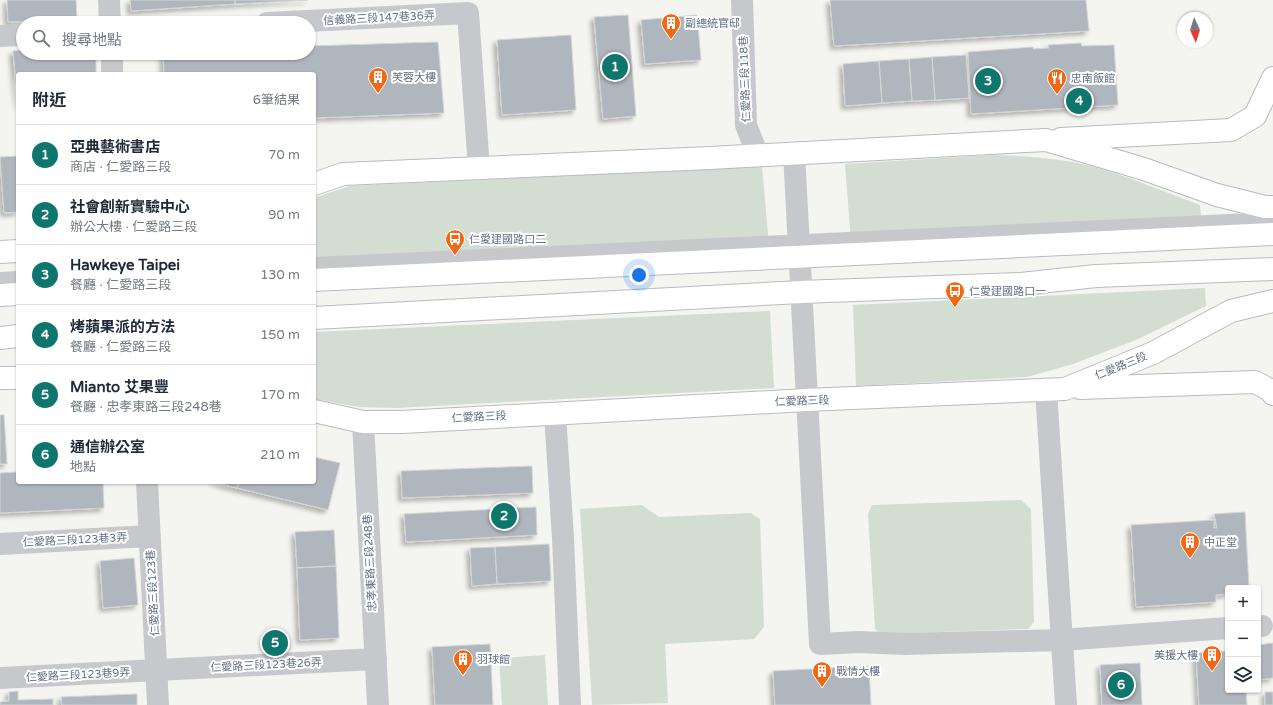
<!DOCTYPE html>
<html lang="zh-TW">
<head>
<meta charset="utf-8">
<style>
	:root { --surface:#fff; --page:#f2f2f3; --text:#1f2937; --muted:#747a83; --line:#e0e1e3; --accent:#0f766e }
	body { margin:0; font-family:"Varela Round","Noto Sans TC",sans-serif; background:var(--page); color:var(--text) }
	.controls { position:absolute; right:12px; bottom:12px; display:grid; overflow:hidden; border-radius:4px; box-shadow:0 1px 3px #0004 }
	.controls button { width:36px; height:36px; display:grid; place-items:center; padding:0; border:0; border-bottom:1px solid var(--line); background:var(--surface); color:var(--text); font:20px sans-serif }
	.compass { position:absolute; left:1177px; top:12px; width:36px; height:36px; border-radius:50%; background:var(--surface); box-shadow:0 1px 3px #0004; rotate:176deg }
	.you { position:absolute; left:639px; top:275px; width:14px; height:14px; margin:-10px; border:3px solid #fff; border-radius:50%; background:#1a73e8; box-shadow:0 0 0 6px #1a73e833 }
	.badge { display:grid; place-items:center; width:26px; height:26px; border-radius:50%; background:var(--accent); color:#fff; font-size:13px; font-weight:700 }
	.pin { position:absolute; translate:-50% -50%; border:2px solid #fff; box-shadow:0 1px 4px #0006 }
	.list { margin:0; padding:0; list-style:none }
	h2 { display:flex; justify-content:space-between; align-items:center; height:52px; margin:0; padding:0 16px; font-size:17px }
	h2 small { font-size:13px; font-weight:400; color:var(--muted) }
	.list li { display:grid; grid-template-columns:26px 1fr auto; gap:12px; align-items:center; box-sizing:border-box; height:60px; padding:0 16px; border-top:1px solid var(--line) }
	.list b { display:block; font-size:15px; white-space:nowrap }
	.list p { margin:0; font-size:13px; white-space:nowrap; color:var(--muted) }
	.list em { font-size:13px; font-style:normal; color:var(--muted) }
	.icon { flex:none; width:22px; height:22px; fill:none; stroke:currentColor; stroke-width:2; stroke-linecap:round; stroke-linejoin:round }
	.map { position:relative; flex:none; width:1273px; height:705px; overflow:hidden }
	.search { position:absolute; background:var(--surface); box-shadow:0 1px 3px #0004; left:16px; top:16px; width:300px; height:44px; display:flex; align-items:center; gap:10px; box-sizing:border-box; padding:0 14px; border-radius:22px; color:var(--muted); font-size:15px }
	.panel { position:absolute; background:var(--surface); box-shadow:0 1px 3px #0004; left:16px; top:72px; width:300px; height:412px; border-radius:4px }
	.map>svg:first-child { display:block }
	.green { fill:#d3ddd1 }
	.building { fill:#b0b6bd; stroke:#d5d6d3; filter:url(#shadow) }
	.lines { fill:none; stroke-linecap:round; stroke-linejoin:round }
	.major-casing { stroke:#b8bbbf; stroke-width:24 }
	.minor { stroke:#c6c8cc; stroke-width:22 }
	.major { stroke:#fff; stroke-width:22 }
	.labels { text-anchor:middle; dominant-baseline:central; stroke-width:4; stroke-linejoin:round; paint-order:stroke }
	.street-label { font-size:11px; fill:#616f84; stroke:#fff }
	.poi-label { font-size:11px; fill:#616f84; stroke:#fff; text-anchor:start }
</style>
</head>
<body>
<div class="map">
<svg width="1273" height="705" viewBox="0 0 1273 705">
	<defs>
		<filter id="shadow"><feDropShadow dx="-3.5" dy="3.5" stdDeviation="2" flood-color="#0004"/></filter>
	</defs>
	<rect width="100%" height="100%" fill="#f4f5f0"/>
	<path class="green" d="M994 155C1027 156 1059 158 1091 166 1128 176 1164 192 1200 205L1202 226 851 242 845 164Z
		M762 166 769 246 314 268V198L350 186Z
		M1205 288 1206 306 1136 340 1073 364 1027 377 856 386 853 305Z
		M770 311 774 388 396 408 359 407 314 399V332Z
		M1021 500 1031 509 1034 622 1028 629 880 634 875 629 868 514 872 505Z
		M642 505 659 517 751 513 760 519 764 627 754 639 665 644 668 703 592 705 580 509Z
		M545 655 548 705H502L499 658Z"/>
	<path class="building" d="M7 0H76L77 20 8 22Z
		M130 0H235V4L131 11Z
		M235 0H308L235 4Z
		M830 0H1086L1089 31 834 46Z
		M628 15 636 116 603 119 594 17Z
		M697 15 701 60 645 64 641 20Z
		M571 35 576 110 502 115 497 40Z
		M438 42 444 113 314 118V74H164L163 53H309V46Z
		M1081 43 1082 46 1114 45 1118 105 971 114 968 52 1033 47V49L1049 48 1048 45Z
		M23 50V53H96V74H18V105L13 51Z
		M966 55 969 98 935 100 932 57Z
		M932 57 935 100 912 101 909 59Z
		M909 59 912 101 882 103 879 61Z
		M879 61 882 103 845 106 843 64Z
		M18 156V212L4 213 0 157Z
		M0 415H4L7 464H0Z
		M314 457 340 463 328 510 237 488 239 482H314Z
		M532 466 533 493 402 498 401 471Z
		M18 472V482H103L104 508 0 513V473Z
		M213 482H239L237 488Z
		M536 507 537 535 406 542 404 514Z
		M1245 512 1249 588H1228V594L1216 595V602L1136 607 1131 525 1214 520V528H1217L1214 514Z
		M334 530 336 566 297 568 295 532Z
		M549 544 551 581 497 584 495 547Z
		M495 547 497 584 472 586 470 548Z
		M134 558 138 605 103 608 100 561Z
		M336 566 339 638 300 640 297 568Z
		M1273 643V678L1258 680V645Z
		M490 644 493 705H435L432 647Z
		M1228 651V690H1246L1247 705H1199L1196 653Z
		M1140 663 1142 705H1102L1100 665Z
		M869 666 871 705H775L773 671Z
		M18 691V700L53 699V705H0V702L9 701V692Z
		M1265 692H1273V705H1265Z
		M137 694V705H62L61 697Z"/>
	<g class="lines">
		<defs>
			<path id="major" d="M1061 139 1231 130 1255 116 1273 78
				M314 184 343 174 710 158 1046 140 1144 169 1217 195 1265 207H1273
				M0 252 18 251
				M314 280 1273 234
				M0 295 18 294
				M314 318 801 292 1021 284 1096 276 1273 269
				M0 338 18 336
				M0 378H18
				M1080 388 1255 382 1270 390 1273 394
				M314 411 363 422H402L806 400 1065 389 1153 353 1231 311 1273 301"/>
		</defs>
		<use href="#major" class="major-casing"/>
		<path class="minor" d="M109 0 110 23
			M742 0 746 125 758 156
			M468 13 479 169
			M267 23 468 13
			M0 36 23 35
			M112 53V74
			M794 153 820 644 859 642 905 644 1061 640 1228 628
			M314 268 1273 223
			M0 283 18 282
			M1046 390 1066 705
			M555 414 563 538 570 705
			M363 422 378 705
			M147 482 158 705
			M0 544 150 536
			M1258 626H1262
			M0 678 376 659"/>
		<use href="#major" class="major"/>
	</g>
	<defs>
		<symbol id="building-pin" viewBox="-11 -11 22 30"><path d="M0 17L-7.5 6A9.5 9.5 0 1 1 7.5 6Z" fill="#f36712" stroke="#fff"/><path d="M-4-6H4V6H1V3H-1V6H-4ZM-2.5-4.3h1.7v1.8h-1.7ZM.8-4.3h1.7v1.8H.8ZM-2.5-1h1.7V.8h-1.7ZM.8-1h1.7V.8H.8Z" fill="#fff"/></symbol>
		<symbol id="restaurant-pin" viewBox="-11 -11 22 30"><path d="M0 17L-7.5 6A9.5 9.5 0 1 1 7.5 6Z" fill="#f36712" stroke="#fff"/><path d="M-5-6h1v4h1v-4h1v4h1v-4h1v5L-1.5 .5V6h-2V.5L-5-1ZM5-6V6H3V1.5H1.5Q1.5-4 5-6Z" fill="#fff"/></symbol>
		<symbol id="bus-pin" viewBox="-11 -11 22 30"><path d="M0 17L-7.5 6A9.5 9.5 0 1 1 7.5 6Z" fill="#f36712" stroke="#fff"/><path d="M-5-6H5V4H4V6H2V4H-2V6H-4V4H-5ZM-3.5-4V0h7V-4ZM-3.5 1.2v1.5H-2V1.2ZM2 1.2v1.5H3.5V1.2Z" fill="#fff"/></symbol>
	</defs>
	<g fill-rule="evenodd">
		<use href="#building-pin" x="660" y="12" width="22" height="30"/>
		<use href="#building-pin" x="367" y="66" width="22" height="30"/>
		<use href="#restaurant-pin" x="1046" y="67" width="22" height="30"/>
		<use href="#bus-pin" x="444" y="228" width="22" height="30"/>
		<use href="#bus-pin" x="944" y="280" width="22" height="30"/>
		<use href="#building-pin" x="1179" y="531" width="22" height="30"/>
		<use href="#building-pin" x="1201" y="644" width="22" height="30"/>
		<use href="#building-pin" x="452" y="648" width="22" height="30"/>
		<use href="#building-pin" x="811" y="660" width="22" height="30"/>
	</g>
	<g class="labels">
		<g class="street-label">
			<text transform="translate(379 18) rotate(-3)">信義路三段147巷36弄</text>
			<text transform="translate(745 79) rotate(-92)">仁愛路三段118巷</text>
			<text transform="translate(1121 366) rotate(-22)">仁愛路三段</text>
			<text transform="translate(802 401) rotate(-2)">仁愛路三段</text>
			<text transform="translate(479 417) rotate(-3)">仁愛路三段</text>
			<text transform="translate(75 540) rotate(-3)">仁愛路三段123巷3弄</text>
			<text transform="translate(370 563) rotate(-93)">忠孝東路三段248巷</text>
			<text transform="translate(153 593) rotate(-93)">仁愛路三段123巷</text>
			<text transform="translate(266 665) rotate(-3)">仁愛路三段123巷26弄</text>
			<text transform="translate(78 675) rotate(-3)">仁愛路三段123巷9弄</text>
		</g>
		<g class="poi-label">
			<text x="685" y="23">副總統官邸</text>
			<text x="392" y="77">芙蓉大樓</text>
			<text x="1071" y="78">忠南飯館</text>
			<text x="469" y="239">仁愛建國路口二</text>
			<text x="969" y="291">仁愛建國路口一</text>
			<text x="1204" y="542">中正堂</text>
			<text x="1198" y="655" text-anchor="end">美援大樓</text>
			<text x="477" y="659">羽球館</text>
			<text x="836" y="671">戰情大樓</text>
		</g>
	</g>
</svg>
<div class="controls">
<button>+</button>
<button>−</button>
<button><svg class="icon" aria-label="layers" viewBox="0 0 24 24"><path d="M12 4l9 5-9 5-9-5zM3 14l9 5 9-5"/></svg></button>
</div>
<svg class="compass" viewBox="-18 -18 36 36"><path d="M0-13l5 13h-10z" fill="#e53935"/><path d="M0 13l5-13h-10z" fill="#747a83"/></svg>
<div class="you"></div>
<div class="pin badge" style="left:615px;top:67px">1</div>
<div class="pin badge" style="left:504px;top:516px">2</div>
<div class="pin badge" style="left:988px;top:81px">3</div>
<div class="pin badge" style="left:1079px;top:101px">4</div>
<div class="pin badge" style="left:275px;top:643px">5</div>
<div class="pin badge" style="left:1121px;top:685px">6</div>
<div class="search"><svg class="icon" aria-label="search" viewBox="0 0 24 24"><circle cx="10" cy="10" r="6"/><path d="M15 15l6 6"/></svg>搜尋地點</div>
<section class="panel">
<h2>附近<small>6筆結果</small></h2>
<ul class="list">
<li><span class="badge">1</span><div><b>亞典藝術書店</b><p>商店 · 仁愛路三段</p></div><em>70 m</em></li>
<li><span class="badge">2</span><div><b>社會創新實驗中心</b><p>辦公大樓 · 仁愛路三段</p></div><em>90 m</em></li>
<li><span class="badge">3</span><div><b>Hawkeye Taipei</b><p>餐廳 · 仁愛路三段</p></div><em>130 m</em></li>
<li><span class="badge">4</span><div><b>烤蘋果派的方法</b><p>餐廳 · 仁愛路三段</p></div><em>150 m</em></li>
<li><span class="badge">5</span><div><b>Mianto 艾果豐</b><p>餐廳 · 忠孝東路三段248巷</p></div><em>170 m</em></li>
<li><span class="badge">6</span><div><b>通信辦公室</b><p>地點</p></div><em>210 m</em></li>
</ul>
</section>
</div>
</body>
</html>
